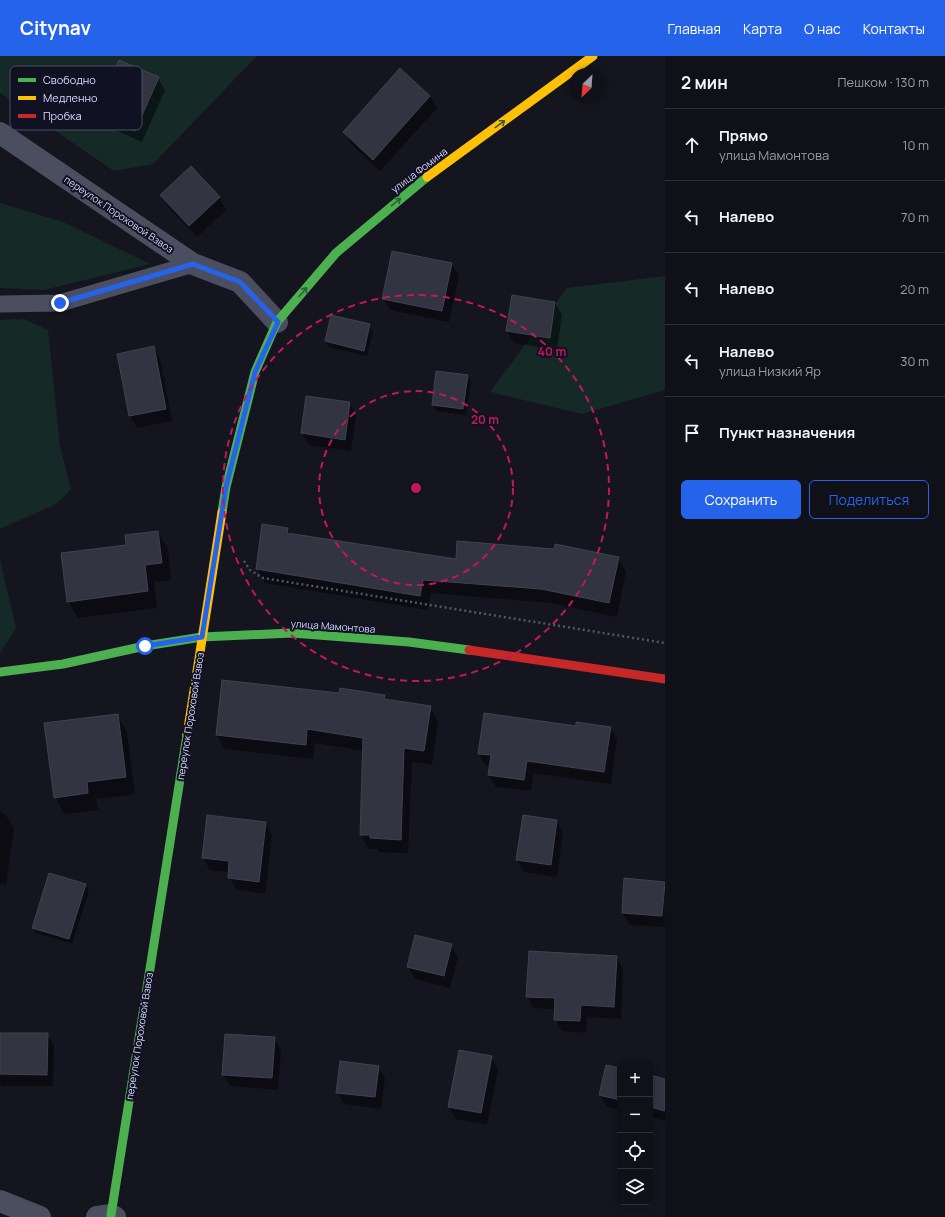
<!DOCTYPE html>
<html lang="ru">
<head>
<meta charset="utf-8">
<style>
	:root { --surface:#101018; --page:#191921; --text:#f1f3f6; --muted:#9c9da2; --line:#303037; --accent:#2563eb }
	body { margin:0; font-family:Manrope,sans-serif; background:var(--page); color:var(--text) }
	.controls { position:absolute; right:12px; bottom:12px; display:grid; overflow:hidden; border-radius:6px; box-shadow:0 2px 6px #0003 }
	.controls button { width:36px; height:36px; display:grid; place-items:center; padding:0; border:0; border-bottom:1px solid var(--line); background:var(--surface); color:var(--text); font:20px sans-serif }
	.compass { position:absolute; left:569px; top:12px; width:36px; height:36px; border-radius:50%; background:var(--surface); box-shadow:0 2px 6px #0003; rotate:205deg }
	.stop { position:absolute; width:12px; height:12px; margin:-9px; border:3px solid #2563eb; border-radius:50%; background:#fff }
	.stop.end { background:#2563eb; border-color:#fff; box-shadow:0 1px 4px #0008 }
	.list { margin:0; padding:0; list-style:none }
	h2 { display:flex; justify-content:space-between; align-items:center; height:52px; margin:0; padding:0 16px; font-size:17px }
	h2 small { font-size:13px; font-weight:400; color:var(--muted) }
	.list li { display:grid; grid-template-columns:26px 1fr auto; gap:12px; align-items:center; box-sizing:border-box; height:72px; padding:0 16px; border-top:1px solid var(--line) }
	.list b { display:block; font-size:15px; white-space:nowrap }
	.list p { margin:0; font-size:13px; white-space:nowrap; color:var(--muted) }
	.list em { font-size:13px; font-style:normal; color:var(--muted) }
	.actions { display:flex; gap:8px; padding:12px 16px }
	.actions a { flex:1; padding:9px 0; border:1px solid var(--accent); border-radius:6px; text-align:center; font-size:14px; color:var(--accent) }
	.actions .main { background:var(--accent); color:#fff }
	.icon { flex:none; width:22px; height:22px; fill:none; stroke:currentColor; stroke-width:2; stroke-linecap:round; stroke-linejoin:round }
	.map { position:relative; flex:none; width:665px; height:1161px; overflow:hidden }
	header { display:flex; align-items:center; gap:24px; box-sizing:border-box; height:56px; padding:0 20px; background:var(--accent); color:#fff }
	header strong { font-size:19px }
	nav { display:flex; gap:22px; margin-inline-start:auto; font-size:14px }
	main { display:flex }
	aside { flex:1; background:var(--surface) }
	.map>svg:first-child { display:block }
	.green { fill:#152a27 }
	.shadow { fill:#0007 }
	.building { fill:#333442; stroke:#414152 }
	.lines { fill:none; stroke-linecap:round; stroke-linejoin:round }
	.path { stroke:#4c5b63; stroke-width:2.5; stroke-dasharray:2 3; stroke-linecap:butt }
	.lane { stroke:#4b4e5f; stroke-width:17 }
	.street { stroke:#4b4e5f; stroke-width:22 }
	.fast { stroke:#4caf50; stroke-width:9 }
	.slow { stroke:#ffc107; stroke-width:9 }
	.jam { stroke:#c62828; stroke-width:9 }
	.oneway { stroke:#2e603a }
	.route { stroke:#2563eb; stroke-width:5 }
	.ring { fill:none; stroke:#c2185b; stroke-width:2; stroke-dasharray:7 5 }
	.labels { text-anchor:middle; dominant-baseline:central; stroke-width:4; stroke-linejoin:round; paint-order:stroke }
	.street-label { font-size:10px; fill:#d8dafb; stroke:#111124 }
	.key { fill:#111124; stroke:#4d4d64; stroke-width:1 }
	.key-label { font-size:11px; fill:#d8dafb }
	.centre { fill:#c2185b; stroke:#111124; stroke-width:2 }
	.ring-label { font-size:12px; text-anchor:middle; font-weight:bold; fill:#c2185b; stroke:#111124; stroke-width:4; stroke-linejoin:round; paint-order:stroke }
</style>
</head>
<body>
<header>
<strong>Citynav</strong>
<nav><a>Главная</a><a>Карта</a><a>О нас</a><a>Контакты</a></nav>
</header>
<main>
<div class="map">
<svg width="665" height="1161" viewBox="0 0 665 1161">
	<rect width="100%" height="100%" fill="#151520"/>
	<path class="green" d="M0 0H257L153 108 114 115 0 37Z
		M0 147 63 166 150 208 44 234 0 232Z
		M665 220V334L582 358 490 336 567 232Z
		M24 263 48 274 60 390 71 433 56 448 0 473V264Z
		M0 504 16 572 0 597Z"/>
	<path class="shadow" d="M158 22 165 34 142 86 104 69 97 57Z
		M430 40 437 52 380 115 351 88 344 76Z
		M191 111 219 142 226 154 197 181 168 151 161 139Z
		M452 208 459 220 449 266 390 254 383 242Z
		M513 240 555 247 562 259 557 294 514 287 507 275Z
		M369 269 373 275 367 300 329 291 326 285Z
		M153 291 160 303 172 365 137 372 130 360 118 299Z
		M467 320 471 326 466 359 436 355 433 349Z
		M307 341 349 347 356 359 351 395 309 389 302 377Z
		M287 473 290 478 457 504 618 502 626 516 617 561 550 547 431 537 428 554 265 527 257 513Z
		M158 476 168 493 171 524 154 526 157 552 78 562 68 545 127 490Z
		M223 625 340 638 384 640 387 645 430 651 438 665 432 709 412 706 408 797 379 796 377 793H369L361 779 364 695 315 687 313 703 225 693 217 679Z
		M117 659 127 676 135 738 96 743 98 754 64 758 55 741Z
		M576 671 611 672 617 684 611 728 533 717 531 735 496 731 489 719 491 710H486L479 698Z
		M0 756 5 758 14 772 6 829 0 828Z
		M557 765 563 777 557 821 524 816 517 804Z
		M265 767 272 779 265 838 236 833 229 821V816L210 814 203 802Z
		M664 826 665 871 629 869 623 857Z
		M85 829 89 835 72 888 36 877 33 871Z
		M451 889 458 901 450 932 415 923 408 911Z
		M616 901 623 913 621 963 587 961 586 977 562 975 555 963V953L534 952 527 940Z
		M0 978H47L54 990 53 1030H2L0 1027Z
		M274 982 281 994 278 1034 230 1030 223 1018Z
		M491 1001 498 1013 487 1069 456 1063 449 1051Z
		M378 1010 385 1022 381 1053 344 1048 337 1036Z
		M620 1013V1054L607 1051 600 1039Z
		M650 1020 665 1024V1065L650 1061Z"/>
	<path class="building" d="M119 4 159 21 135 75 96 57Z
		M400 12 430 40 373 104 343 76Z
		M191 110 220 141 189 170 160 139Z
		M392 195 452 207 442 255 382 243Z
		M512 239 555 246 550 282 506 275Z
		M331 259 370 268 364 295 325 285Z
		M154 290 166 353 129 360 117 298Z
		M436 315 468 319 463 353 432 349Z
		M306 340 350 346 345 384 301 377Z
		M262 468 288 472 287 477 456 503 457 485 554 493 555 488 619 501 609 547 541 533 423 524 420 540 256 513Z
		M158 475 162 507 145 509 148 535 67 546 61 497 126 489 125 479Z
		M222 624 339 637 340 632 385 639 384 643 431 650 424 695 404 692 401 784 370 782V779H360L363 682 307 673 306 689 216 679Z
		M484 657 576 670V666L611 671 604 716 527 705 524 724 488 719 491 699 478 698Z
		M118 658 126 721 87 726 88 737 54 742 44 667Z
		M207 759 266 766 259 826 228 822 229 805 202 802Z
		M523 759 557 764 551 809 516 804Z
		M49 817 86 828 69 883 32 872Z
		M624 822 665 826 662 860 622 857Z
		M415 879 452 888 444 920 407 911Z
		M529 895 617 900 614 951 581 949 580 965 554 964 555 942 526 941Z
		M0 977H48L47 1019 0 1018Z
		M225 978 275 981 272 1022 222 1019Z
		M459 994 492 1000 481 1057 448 1051Z
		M340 1005 379 1010 375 1041 336 1037Z
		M606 1009 620 1012V1044L599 1039Z
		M650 1019 665 1023V1055L650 1051Z"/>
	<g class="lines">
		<path class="path" d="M244 505 250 514 263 522 665 587"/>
		<path class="lane" d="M0 248 60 247 193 208"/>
		<path class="street" d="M0 77 193 208 240 226 277 266
			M0 1145 40 1161
			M97 1161 111 1159 115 1161"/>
		<path class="fast" d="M222 456 226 431 255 316 277 266 336 197 427 121
			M0 616 63 608 145 590 202 581 292 577 409 586 469 594
			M111 1159 187 679"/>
		<path class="slow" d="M427 121 593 0
			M187 679 222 456"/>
		<path class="jam" d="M469 594 665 623"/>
	</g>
	<defs><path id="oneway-shaft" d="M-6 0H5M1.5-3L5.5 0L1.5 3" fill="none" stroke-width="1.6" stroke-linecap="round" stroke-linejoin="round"/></defs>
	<g class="oneway">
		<use href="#oneway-shaft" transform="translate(500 68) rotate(-36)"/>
		<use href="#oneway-shaft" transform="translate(396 146) rotate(-40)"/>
		<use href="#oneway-shaft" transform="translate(303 236) rotate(-49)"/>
	</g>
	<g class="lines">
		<path class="route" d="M60 247 193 208 240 226 278 266 255 316 226 431 202 581 145 590"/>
	</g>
	<g class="ring">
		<circle cx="416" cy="432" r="97"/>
		<circle cx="416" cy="432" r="193"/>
	</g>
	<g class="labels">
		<g class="street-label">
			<text transform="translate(419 114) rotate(-37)">улица Фомина</text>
			<text transform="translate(119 158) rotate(34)">переулок Пороховой Взвоз</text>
			<text transform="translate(333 570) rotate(4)">улица Мамонтова</text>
			<text transform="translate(190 660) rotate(-81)">переулок Пороховой Взвоз</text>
			<text transform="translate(139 980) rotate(-81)">переулок Пороховой Взвоз</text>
		</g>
	</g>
	<rect x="10" y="10" width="132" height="64" rx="6" class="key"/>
	<rect x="18" y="22" width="18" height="4" fill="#4caf50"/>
	<rect x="18" y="40" width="18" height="4" fill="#ffc107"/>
	<rect x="18" y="58" width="18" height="4" fill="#c62828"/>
	<g class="key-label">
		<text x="43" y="28">Свободно</text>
		<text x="43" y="46">Медленно</text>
		<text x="43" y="64">Пробка</text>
	</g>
	<circle cx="416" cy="432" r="6" class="centre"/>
	<g class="ring-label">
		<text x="552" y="300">40 m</text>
		<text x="485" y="368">20 m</text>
	</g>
</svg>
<div class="controls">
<button>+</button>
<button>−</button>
<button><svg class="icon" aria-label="locate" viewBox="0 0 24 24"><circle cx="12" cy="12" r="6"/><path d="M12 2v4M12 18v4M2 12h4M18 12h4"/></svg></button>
<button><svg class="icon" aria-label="layers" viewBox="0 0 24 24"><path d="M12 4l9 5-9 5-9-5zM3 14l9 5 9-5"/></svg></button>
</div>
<svg class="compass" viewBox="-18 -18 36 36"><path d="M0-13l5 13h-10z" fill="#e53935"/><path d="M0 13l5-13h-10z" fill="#9c9da2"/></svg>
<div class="stop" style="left:145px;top:590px"></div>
<div class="stop end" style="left:60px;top:247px"></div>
</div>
<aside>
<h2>2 мин<small>Пешком · 130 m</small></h2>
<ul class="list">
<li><svg class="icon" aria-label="ahead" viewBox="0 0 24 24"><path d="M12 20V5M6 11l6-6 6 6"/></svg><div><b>Прямо</b><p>улица Мамонтова</p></div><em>10 m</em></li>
<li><svg class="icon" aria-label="left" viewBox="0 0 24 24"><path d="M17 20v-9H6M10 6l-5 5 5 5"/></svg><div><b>Налево</b></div><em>70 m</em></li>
<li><svg class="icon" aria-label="left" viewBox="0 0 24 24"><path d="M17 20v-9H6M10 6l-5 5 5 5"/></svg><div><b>Налево</b></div><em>20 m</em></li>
<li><svg class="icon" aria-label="left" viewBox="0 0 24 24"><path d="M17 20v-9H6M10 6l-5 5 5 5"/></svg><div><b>Налево</b><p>улица Низкий Яр</p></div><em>30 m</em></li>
<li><svg class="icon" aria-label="arrive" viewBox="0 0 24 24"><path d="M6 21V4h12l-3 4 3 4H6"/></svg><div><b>Пункт назначения</b></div></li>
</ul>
<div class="actions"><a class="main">Сохранить</a><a>Поделиться</a></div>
</aside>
</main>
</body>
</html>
